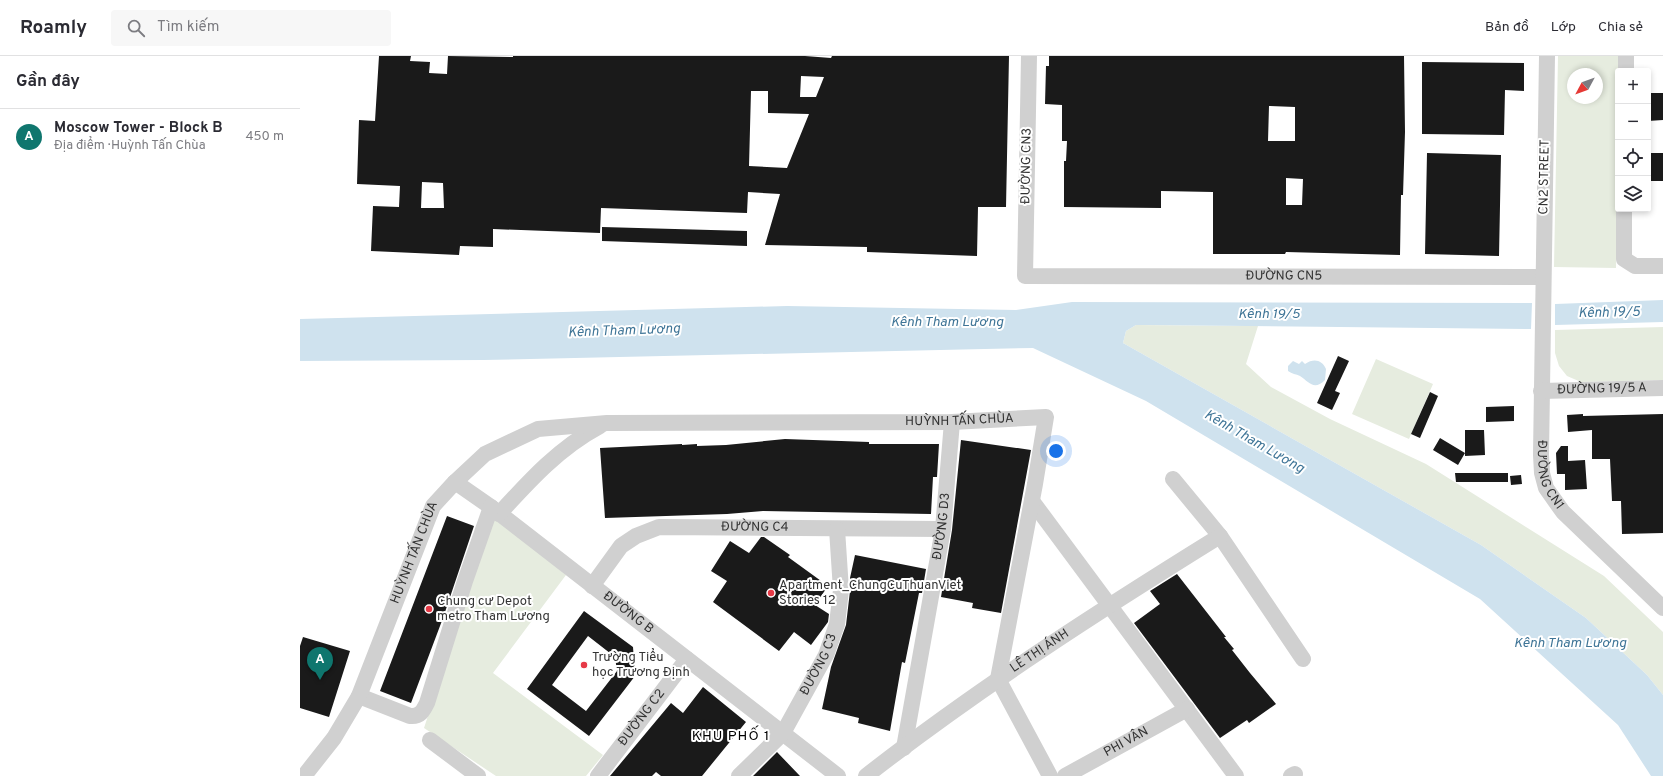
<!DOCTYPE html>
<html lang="vi">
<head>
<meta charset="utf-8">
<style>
	:root { --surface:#fff; --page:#f7f7f7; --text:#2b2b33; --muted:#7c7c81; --line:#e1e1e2; --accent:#0f766e }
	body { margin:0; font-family:Overpass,sans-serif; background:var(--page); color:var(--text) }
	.controls { position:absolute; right:12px; top:12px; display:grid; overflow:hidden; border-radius:4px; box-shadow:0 2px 6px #0003 }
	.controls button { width:36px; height:36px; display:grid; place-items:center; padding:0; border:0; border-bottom:1px solid var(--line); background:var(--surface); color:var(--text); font:20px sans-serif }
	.compass { position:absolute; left:1267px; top:12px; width:36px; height:36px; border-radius:50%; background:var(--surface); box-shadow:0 2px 6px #0003; rotate:229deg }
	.you { position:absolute; left:756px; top:395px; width:14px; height:14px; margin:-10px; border:3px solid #fff; border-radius:50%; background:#1a73e8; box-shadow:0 0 0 6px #1a73e833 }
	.badge { display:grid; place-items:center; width:26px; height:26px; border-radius:50%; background:var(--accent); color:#fff; font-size:13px; font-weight:700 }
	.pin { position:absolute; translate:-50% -33px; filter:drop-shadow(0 1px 2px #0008) }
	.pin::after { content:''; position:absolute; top:21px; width:14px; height:12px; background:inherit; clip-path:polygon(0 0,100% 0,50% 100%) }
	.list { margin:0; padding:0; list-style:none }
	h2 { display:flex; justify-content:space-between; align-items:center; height:52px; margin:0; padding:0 16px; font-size:17px }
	h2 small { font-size:13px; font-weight:400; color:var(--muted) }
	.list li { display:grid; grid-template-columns:26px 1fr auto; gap:12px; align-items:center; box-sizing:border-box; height:56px; padding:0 16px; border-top:1px solid var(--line) }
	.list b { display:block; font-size:15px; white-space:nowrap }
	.list p { margin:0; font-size:13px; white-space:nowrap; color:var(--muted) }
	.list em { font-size:13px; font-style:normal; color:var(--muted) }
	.icon { flex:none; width:22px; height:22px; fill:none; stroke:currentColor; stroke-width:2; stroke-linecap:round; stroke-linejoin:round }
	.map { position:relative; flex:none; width:1363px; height:720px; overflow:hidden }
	header { display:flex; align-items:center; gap:24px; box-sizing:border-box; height:56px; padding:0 20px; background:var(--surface); border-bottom:1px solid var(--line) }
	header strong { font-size:19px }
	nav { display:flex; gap:22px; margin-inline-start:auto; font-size:14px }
	.search { width:280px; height:36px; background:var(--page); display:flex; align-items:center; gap:10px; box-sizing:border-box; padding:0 14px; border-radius:4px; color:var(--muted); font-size:15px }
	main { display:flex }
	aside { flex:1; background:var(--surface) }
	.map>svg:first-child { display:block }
	.green { fill:#e6ecdf; fill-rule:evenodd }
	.water { fill:#cfe2ee }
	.building { fill:#1a1a1a; fill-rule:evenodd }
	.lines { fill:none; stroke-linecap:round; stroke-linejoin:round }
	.minor { stroke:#d0d0d0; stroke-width:16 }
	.poi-dot { fill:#e63946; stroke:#fff; stroke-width:1.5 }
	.labels { text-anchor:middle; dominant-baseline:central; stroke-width:4; stroke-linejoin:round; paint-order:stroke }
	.street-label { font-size:13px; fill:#333; stroke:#fff }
	.poi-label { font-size:13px; fill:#333; stroke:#fff; text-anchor:start }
	.water-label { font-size:14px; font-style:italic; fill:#3f7597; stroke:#fff }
	.neighbourhood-label { font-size:14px; letter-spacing:1px; fill:#000; stroke:#fff }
</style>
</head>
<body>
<header>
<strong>Roamly</strong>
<div class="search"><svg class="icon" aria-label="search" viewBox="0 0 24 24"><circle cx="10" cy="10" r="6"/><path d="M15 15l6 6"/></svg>Tìm kiếm</div>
<nav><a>Bản đồ</a><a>Lớp</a><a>Chia sẻ</a></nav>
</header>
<main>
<aside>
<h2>Gần đây<small></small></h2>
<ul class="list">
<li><span class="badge">A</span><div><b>Moscow Tower - Block B</b><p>Địa điểm · Huỳnh Tấn Chùa</p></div><em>450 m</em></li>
</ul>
</aside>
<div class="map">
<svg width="1363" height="720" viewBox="0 0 1363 720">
	<rect width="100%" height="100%" fill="#fff"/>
	<path class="green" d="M1258 0H1319L1316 212 1254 211ZM1273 18H1297V42H1273Z
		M836 269 958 270 946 308 971 331 1030 363 1126 408 1304 520 1363 576V639L1347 619 1286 562 1181 489 823 287 826 275Z
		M1363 271V324L1281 326 1267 320 1259 310 1255 297V274Z
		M1076 303 1133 328 1109 383 1052 358Z
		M194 458 266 519 193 617 303 699 286 720H196L124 672Z"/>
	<path class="water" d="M1363 244V266L1255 269V248Z
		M772 246 1232 247 1231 273 848 269H836L826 275 823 287 1181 489 1286 562 1347 619 1363 639V720H1351L1318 669 1180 543 846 345 733 292 183 304 0 305V263L487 250 716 254Z
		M993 305 999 308 1002 305 1005 308C1014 302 1022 304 1026 313L1025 324C1014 335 1009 326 1000 320 996 318 992 318 988 315V310Z"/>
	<path class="building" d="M79 0H111L110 5 130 6 129 17 147 18 148 0 213 1V0H505L531 2 532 0H709L706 151H678L677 200 567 196V191L465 189 480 138 448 136 447 157 301 152 300 177 193 173V191L160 190 159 199 71 195 73 150 99 151 100 130 57 128 59 64 75 65ZM501 20 524 21 516 41H500ZM451 35H468V57L509 58 487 112 449 110ZM122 126 143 127 144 152H121Z
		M749 0H1104L1105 76 1103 139H1101L1100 199 986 196 985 198H913V136L861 135V152L764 151V105H766L767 85H762V49L745 48 746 10H749ZM969 50 995 51V85H968ZM986 122 1003 123 1002 149H986Z
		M1122 6 1224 7V35L1205 34 1204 79 1122 78Z
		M1348 37H1363V64L1348 65Z
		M1127 97 1201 99 1199 200 1125 198Z
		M1348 97H1363V125H1348Z
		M302 171 447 175V190L302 185Z
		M1038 300 1049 305 1035 335 1040 337 1032 354 1017 347Z
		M1130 336 1138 340 1120 382 1111 378Z
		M1214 350V365L1186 366V351Z
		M1283 358V360L1363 358V477L1322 478 1321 445H1312L1310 403H1292V374L1268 376 1267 359Z
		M1165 374H1184L1185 399 1165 400Z
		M1140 382 1165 397 1158 409 1133 394Z
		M485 383 569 386V388H639L637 421H633L631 458 463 455 427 458 305 462 300 392 382 388V389L397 388V390L426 389Z
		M661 384 731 394 701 557 672 552 673 547 641 541 652 474Z
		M1261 390H1268V405L1285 404 1287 433 1265 434V418H1257L1256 397Z
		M1155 417H1208V426H1156Z
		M1221 419 1222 428 1211 429 1210 420Z
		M147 460 174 470 143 562 111 647 80 635Z
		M461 481H464L490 499 488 501 528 530 515 549 529 558 528 566 511 589 494 576 479 595 413 546 427 525 411 515 430 485 449 497Z
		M555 499 626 513 622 537H619L605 607 602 606 590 675 558 667 559 662 522 653 531 611 546 569 550 535V522Z
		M877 518 926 581H924L934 593 932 594 950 617 976 648 949 667 947 664 920 682 834 567 860 548 850 535Z
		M284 555 333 591 335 620 289 680 227 633ZM288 580 315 601 317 615 286 655 252 629Z
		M3 581 50 595 29 661 0 652V590Z
		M403 631 446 666 402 720H361L356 716 352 720H310L371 647 383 657Z
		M477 696 500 720H453Z"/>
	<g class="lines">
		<g class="minor">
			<path id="s1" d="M729 0 725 220 1243 221"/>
			<path id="s2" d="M1247 0 1241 399 1242 417 1246 432 1263 456 1363 552"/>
			<path d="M1326 0V15"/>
			<path d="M1324 153V203L1335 210H1363"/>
			<path id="s3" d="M1241 335 1363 332"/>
			<path d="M873 423 920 480 1003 603"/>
			<path id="s4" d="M155 426 191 451 538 720"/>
			<path d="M732 445 936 720"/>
			<path d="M199 458C230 424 259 392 300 370"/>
			<path id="s5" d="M292 530 321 490 336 480 359 471 643 473"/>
			<path d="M59 640 110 660C120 661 123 655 127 647L165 525 191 451"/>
			<path d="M130 684 178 720"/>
			<path id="s6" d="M604 692 643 473 652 366"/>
			<path id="s7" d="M4 720 34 682 59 640 133 450 155 426 185 398 238 373 307 367 652 366 746 361 735 428 698 623 750 720"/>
			<path id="s8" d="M298 720 387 603"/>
			<path id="s9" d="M439 720 483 677 526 599 537 568 541 534 537 473"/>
			<path id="s10" d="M566 720C679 632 799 555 920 480"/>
			<path id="s11" d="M765 720 887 653"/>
			<path d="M991 720 995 718"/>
		</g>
	</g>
	<g class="poi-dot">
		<circle cx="471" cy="537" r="4"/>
		<circle cx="129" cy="553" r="4"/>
		<circle cx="284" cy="609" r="4"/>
	</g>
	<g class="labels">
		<g class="street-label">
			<text transform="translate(727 110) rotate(-89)">ĐƯỜNG CN3</text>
			<text transform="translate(1245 121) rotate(-89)">CN2 STREET</text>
			<text stroke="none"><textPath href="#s1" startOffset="479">ĐƯỜNG CN5</textPath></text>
			<text stroke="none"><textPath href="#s3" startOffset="61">ĐƯỜNG 19/5 A</textPath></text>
			<text stroke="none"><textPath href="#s7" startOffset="855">HUỲNH TẤN CHÙA</textPath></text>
			<text stroke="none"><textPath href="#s2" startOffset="421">ĐƯỜNG CN1</textPath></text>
			<text stroke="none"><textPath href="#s6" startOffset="225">ĐƯỜNG D3</textPath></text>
			<text stroke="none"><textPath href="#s5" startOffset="188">ĐƯỜNG C4</textPath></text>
			<text stroke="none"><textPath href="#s7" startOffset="251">HUỲNH TẤN CHÙA</textPath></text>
			<text stroke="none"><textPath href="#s4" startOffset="217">ĐƯỜNG B</textPath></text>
			<text stroke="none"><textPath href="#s10" startOffset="214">LÊ THỊ ÁNH</textPath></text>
			<text stroke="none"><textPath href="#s9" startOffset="139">ĐƯỜNG C3</textPath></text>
			<text stroke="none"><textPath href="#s8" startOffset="73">ĐƯỜNG C2</textPath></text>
			<text stroke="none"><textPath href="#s11" startOffset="70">PHI VÂN</textPath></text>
		</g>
		<g class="poi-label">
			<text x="479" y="530">Apartment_ChungCuThuanViet<tspan x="479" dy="15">Stories 12</tspan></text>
			<text x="137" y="546">Chung cư Depot<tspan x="137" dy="15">metro Tham Lương</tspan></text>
			<text x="292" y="602">Trường Tiểu<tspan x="292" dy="15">học Trương Định</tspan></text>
		</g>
		<g class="water-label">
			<text transform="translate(1309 257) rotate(-1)">Kênh 19/5</text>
			<text x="969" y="258">Kênh 19/5</text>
			<text x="647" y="266">Kênh Tham Lương</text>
			<text transform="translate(324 275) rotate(-2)">Kênh Tham Lương</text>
			<text transform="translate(954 386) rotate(30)">Kênh Tham Lương</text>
			<text x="1270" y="587">Kênh Tham Lương</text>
		</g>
		<g class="neighbourhood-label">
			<text x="431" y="680">KHU PHỐ 1</text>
		</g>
	</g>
</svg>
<div class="controls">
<button>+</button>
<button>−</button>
<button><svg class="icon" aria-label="locate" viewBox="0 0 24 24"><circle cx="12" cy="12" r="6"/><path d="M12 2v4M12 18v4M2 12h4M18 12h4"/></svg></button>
<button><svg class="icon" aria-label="layers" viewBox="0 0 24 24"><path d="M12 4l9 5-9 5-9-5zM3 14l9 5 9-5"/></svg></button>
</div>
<svg class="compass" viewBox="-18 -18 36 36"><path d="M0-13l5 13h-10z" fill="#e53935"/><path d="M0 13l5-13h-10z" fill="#7c7c81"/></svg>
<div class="you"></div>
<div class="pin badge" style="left:20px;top:624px">A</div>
</div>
</main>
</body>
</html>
